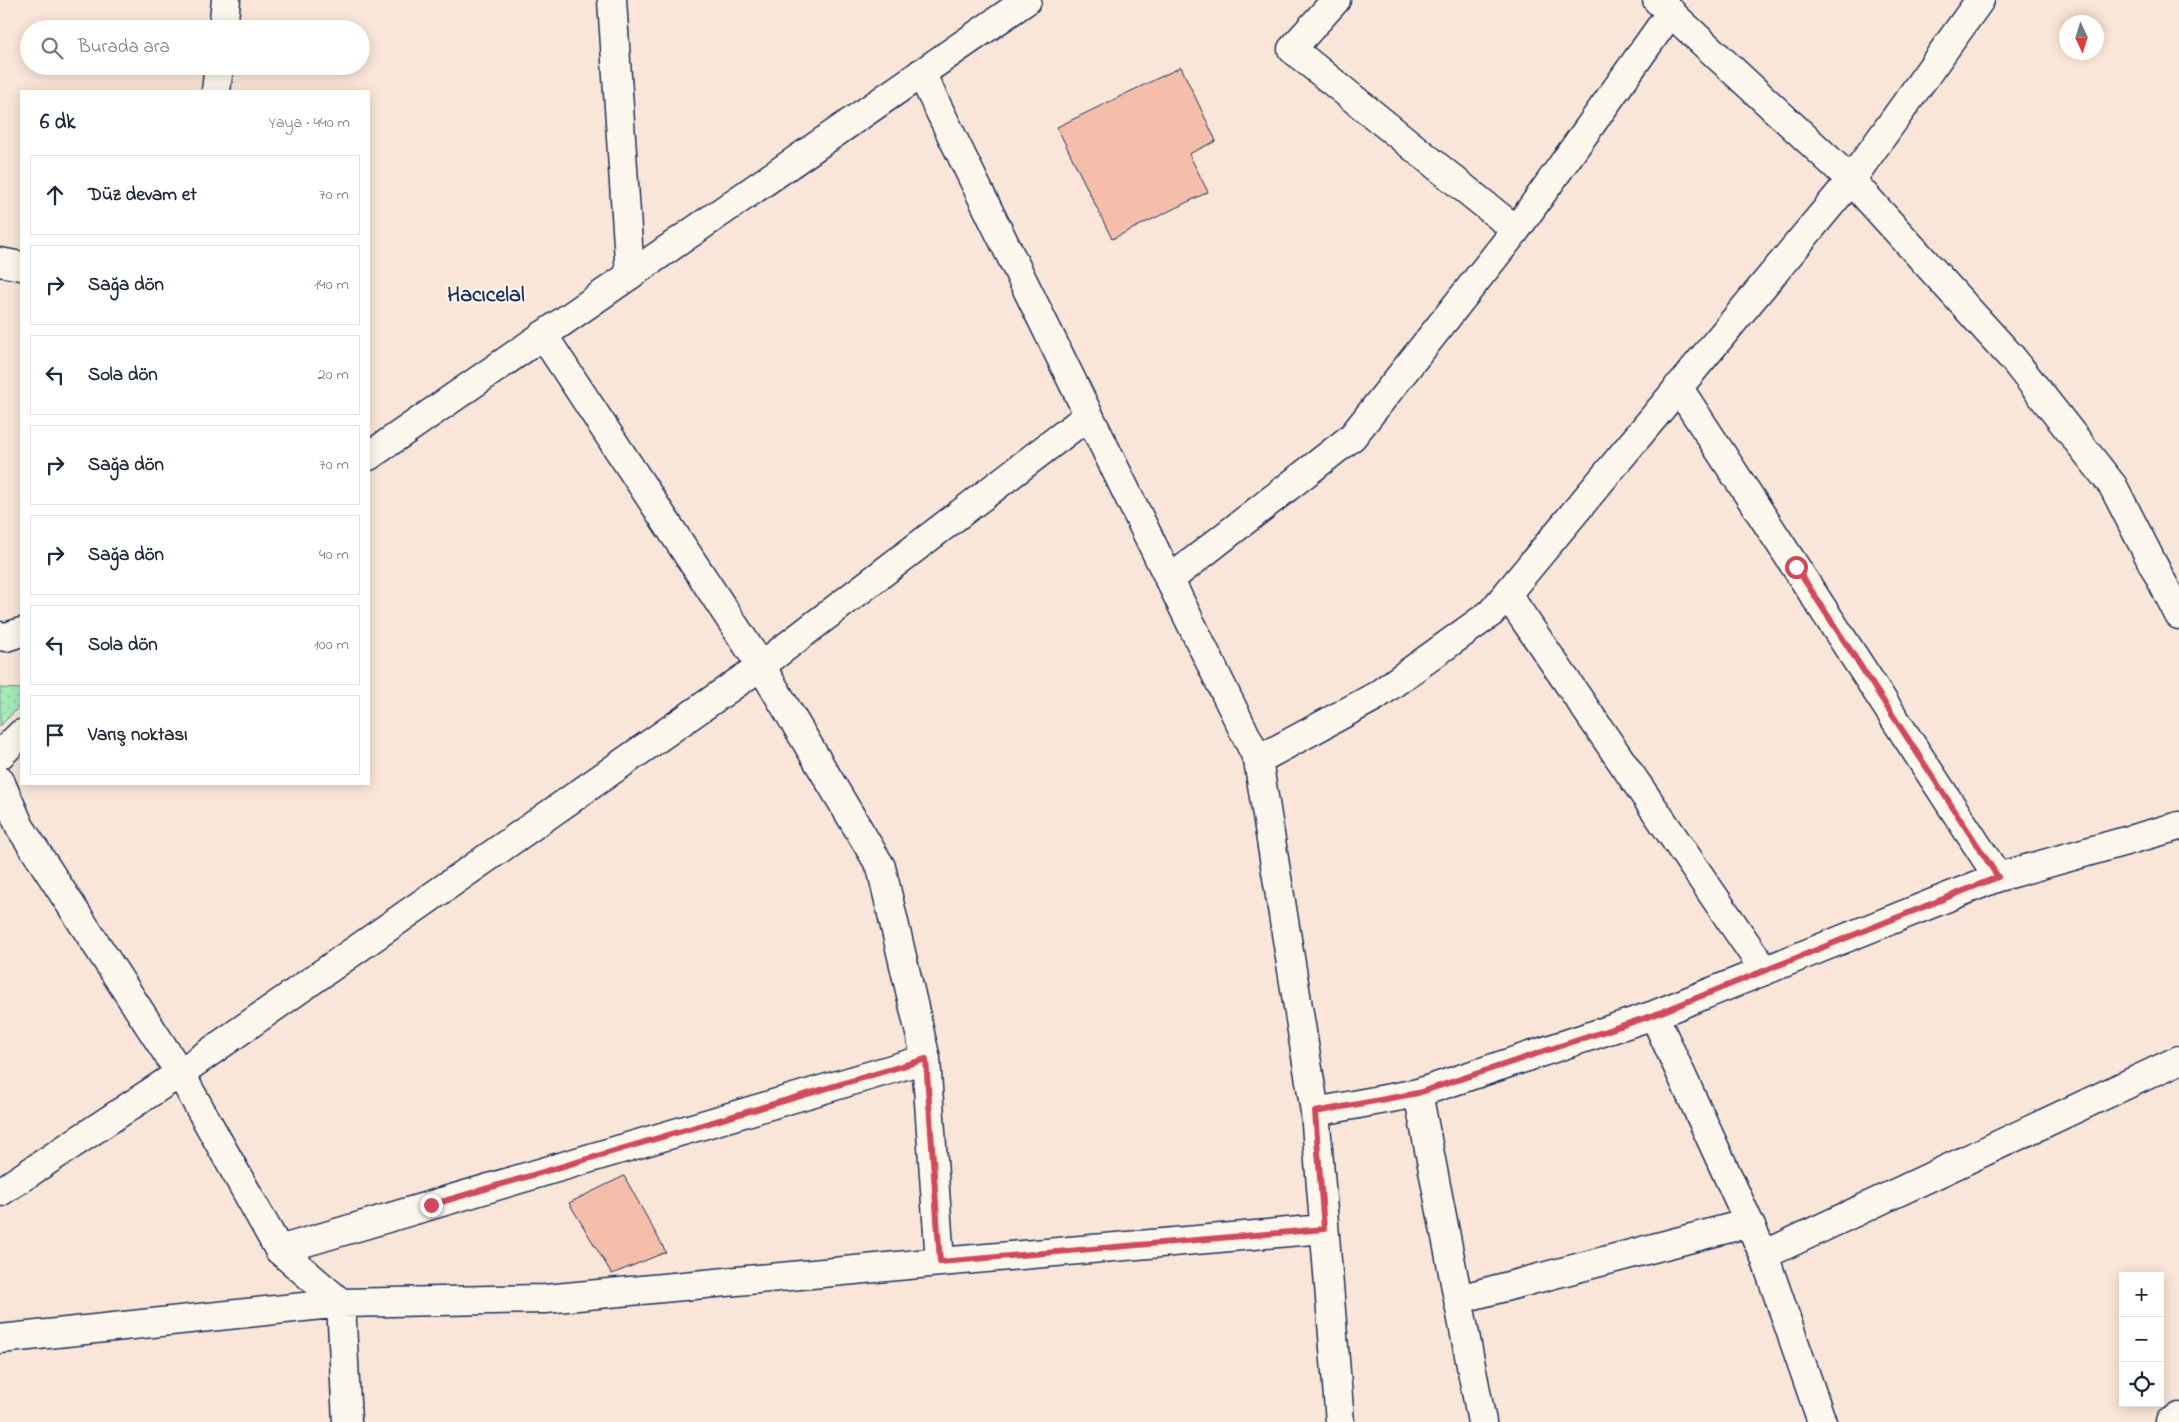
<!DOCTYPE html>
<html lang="tr">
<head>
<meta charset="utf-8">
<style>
	:root { --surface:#fff; --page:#f6f6f7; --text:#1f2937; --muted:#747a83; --line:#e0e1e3 }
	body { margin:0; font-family:"Indie Flower",sans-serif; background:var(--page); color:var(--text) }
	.controls { position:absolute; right:15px; bottom:15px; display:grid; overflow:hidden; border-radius:0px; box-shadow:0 2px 12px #0003 }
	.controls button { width:45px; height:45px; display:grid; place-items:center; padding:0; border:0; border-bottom:1px solid var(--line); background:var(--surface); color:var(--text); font:25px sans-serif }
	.compass { position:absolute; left:2059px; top:15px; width:45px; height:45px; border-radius:50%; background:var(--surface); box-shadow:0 2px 12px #0003; rotate:176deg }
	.stop { position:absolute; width:15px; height:15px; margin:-11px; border:4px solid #d1495b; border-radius:50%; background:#fff }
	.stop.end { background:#d1495b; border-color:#fff; box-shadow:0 1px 5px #0008 }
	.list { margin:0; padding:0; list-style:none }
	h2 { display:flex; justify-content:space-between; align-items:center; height:65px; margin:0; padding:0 20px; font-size:21px }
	h2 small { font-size:16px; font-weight:400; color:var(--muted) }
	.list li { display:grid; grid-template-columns:32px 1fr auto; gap:15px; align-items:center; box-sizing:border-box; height:80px; margin:0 10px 10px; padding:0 10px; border:1px solid var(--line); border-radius:0px }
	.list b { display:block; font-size:19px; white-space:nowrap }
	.list em { font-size:16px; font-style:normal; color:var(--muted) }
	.icon { flex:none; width:28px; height:28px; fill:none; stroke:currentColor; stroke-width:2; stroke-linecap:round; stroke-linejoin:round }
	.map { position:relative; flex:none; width:2179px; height:1422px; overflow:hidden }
	.search { position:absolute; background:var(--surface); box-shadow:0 2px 12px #0003; left:20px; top:20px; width:350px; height:55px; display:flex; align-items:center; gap:12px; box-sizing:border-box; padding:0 18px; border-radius:28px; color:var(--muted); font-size:19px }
	.panel { position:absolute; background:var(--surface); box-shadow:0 2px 12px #0003; left:20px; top:90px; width:350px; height:695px; border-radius:0px }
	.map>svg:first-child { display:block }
	.park { fill:url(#park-dots); stroke:#608d8b }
	.building { fill:#f5beaa; stroke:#1b2f5e }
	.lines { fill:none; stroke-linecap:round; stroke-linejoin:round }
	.minor-casing { stroke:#1b2f5e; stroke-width:31 }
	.tertiary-casing { stroke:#1b2f5e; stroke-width:31 }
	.secondary-casing { stroke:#1b2f5e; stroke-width:31 }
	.trunk-casing { stroke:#1b2f5e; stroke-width:31 }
	.minor { stroke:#fbf7ec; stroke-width:28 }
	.tertiary { stroke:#fbf7ec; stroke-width:28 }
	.secondary { stroke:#fbf7ec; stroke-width:28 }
	.trunk { stroke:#fbf7ec; stroke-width:28 }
	.route { stroke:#d1495b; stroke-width:6 }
	.labels { text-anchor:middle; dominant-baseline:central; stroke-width:4; stroke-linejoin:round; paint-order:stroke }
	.district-label { font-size:22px; font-weight:bold; fill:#1b2f5e; stroke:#fbf7ec }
</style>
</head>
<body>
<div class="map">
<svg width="2179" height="1422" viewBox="0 0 2179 1422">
	<defs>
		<pattern id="park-dots" width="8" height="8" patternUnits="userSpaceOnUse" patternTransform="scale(1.25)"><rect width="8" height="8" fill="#a4ebb8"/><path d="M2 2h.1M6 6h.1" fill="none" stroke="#8dcaa1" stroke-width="1.8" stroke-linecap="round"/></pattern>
	</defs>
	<rect width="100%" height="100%" fill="#f9e6d8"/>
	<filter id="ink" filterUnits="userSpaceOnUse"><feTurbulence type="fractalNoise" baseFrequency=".02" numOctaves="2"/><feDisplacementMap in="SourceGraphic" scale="10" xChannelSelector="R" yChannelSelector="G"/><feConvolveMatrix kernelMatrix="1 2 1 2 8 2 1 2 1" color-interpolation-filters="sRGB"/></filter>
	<g filter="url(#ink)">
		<path class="park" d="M0 688 21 689V705L0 726Z"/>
		<path class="building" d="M1181 67 1216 141 1189 154 1208 192 1112 239 1057 127Z
			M624 1176 666 1252 612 1274 569 1203Z"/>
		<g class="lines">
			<defs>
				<path id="minor" d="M612 0 630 275
					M1336 0 1292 49 1516 230
					M223 29 226 0
					M921 73 1258 760 1315 1112 1340 1422
					M216 91 219 66
					M0 262 21 266
					M543 335 761 666 881 867 926 1059 940 1262
					M1678 387 1998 877
					M1169 580 1352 437 1516 230 1671 12
					M1507 594 1765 971
					M0 755 21 734
					M1258 760 1376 696 1491 613 1851 180 1980 0
					M0 781 20 827 180 1073 279 1250 341 1303 545 1299 940 1262 1324 1229
					M1654 1015 1764 1255 1822 1422
					M1418 1093 1482 1422
					M1315 1112 1418 1093 1654 1015 1998 877 2179 826
					M0 1192 180 1073 761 666 1089 415
					M279 1250 926 1059
					M1764 1255 2179 1060
					M1459 1299 1749 1223
					M0 1339 341 1303 347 1422"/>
				<path id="tertiary" d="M1657 0 1851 180 2013 359 2113 486 2179 615"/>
				<path id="secondary" d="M369 456 1027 0
					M0 636 6 637 21 632"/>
				<path id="trunk" d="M2170 1422 2179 1417"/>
			</defs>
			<use href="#minor" class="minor-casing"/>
			<use href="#tertiary" class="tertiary-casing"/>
			<use href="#secondary" class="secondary-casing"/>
			<use href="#trunk" class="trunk-casing"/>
			<use href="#minor" class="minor"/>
			<use href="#tertiary" class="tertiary"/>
			<use href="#secondary" class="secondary"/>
			<use href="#trunk" class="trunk"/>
		</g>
	</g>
	<g class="lines" filter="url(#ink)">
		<path class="route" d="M431 1205 926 1059 940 1262 1324 1229 1315 1112 1418 1093 1654 1015 1998 877 1796 567"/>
	</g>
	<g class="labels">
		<g class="district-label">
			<text x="486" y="296">Hacıcelal</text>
		</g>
	</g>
</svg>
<div class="controls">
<button>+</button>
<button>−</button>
<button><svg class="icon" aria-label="locate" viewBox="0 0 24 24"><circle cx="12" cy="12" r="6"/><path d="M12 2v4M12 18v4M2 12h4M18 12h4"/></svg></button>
</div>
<svg class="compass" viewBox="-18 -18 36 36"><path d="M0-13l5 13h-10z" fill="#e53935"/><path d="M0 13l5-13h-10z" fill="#747a83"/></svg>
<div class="stop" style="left:1796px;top:567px"></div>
<div class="stop end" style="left:431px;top:1205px"></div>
<div class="search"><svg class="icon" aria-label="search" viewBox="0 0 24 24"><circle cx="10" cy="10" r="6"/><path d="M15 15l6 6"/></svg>Burada ara</div>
<section class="panel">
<h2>6 dk<small>Yaya · 440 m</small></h2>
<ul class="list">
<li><svg class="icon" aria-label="ahead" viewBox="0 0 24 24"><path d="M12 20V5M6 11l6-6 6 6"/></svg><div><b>Düz devam et</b></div><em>70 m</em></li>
<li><svg class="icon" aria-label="right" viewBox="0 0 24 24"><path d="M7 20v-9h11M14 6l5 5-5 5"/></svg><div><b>Sağa dön</b></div><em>140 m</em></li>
<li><svg class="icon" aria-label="left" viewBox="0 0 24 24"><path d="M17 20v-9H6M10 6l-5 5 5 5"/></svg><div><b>Sola dön</b></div><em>20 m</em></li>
<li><svg class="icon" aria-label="right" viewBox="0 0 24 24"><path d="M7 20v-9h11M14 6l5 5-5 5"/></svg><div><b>Sağa dön</b></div><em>70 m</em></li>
<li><svg class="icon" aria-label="right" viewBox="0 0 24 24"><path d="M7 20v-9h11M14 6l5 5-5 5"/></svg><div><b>Sağa dön</b></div><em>40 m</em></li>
<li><svg class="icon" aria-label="left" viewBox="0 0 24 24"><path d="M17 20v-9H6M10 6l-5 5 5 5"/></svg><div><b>Sola dön</b></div><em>100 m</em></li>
<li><svg class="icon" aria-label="arrive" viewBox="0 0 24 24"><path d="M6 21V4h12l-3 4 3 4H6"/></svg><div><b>Varış noktası</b></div></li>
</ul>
</section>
</div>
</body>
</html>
